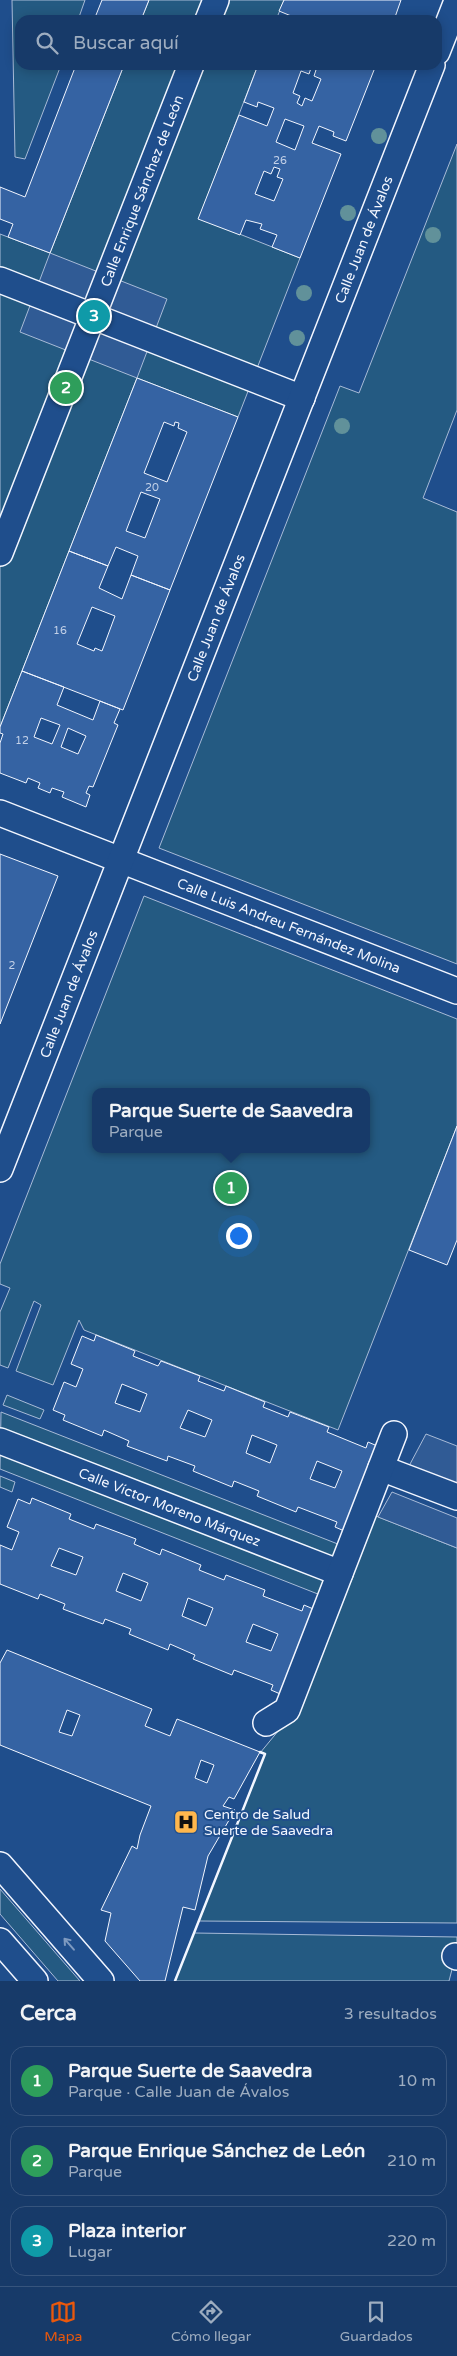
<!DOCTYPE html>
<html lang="es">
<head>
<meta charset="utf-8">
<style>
	:root { --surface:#173a69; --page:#20416f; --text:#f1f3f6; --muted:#9eadc0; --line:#36547d; --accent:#ea580c }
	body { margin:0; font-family:"Varela Round",sans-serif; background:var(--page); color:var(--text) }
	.you { position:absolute; left:238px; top:1235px; width:18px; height:18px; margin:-12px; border:4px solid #fff; border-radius:50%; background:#1a73e8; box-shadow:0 0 0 8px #1a73e833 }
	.badge { display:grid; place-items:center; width:32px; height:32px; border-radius:50%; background:var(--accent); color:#fff; font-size:16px; font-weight:700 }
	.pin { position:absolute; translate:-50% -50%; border:2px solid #fff; box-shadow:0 1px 5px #0006 }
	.popup { position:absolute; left:92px; top:1088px; width:278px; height:65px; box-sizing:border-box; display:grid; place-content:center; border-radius:10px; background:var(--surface); filter:drop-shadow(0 1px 4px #0005); font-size:16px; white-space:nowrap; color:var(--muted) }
	.popup b { font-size:19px; color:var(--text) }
	.popup::after { content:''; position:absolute; left:50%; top:100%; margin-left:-10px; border:10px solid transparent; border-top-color:var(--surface) }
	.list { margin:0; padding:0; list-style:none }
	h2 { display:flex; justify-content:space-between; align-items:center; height:65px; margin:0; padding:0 20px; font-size:21px }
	h2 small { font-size:16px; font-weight:400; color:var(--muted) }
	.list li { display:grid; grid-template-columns:32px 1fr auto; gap:15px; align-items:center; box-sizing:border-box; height:70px; margin:0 10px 10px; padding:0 10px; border:1px solid var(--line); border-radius:15px }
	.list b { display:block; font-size:19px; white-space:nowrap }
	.list p { margin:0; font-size:16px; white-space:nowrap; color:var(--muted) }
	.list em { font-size:16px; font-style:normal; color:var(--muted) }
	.icon { flex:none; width:28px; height:28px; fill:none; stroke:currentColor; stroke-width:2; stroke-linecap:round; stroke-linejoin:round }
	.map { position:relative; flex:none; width:457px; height:1981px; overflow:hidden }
	.search { position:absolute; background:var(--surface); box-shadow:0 2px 12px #0003; left:15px; right:15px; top:15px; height:55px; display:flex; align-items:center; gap:12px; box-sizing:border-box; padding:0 18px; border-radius:15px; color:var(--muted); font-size:19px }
	.sheet { height:305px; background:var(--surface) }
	nav { display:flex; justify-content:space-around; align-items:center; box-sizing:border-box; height:70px; border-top:1px solid var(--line); background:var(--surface); font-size:14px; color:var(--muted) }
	nav a { display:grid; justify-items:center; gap:2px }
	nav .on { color:var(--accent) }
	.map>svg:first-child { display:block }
	.green { fill:#245a82; stroke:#a8bbd7; fill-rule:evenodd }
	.parking { fill:#305b95; stroke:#a8bbd7 }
	.building { fill:#3563a3; stroke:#f2f6ff; fill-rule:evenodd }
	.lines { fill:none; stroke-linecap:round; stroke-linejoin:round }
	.street-casing { stroke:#f2f6ff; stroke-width:28 }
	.street { stroke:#1f4e8c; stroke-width:25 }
	.wall { stroke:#f2f6ff; stroke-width:2.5 }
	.tree { fill:#61919a }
	.oneway { stroke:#7e9ac0 }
	.labels { text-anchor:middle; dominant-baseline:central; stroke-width:4; stroke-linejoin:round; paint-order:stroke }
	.number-label { font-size:11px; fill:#c3d1e8 }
	.street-label { font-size:14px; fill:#f2f6ff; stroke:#1f4e8c }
	.poi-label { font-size:14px; fill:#f2f6ff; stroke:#1f4e8c; text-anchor:start }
</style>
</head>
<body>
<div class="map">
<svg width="457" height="1981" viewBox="0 0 457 1981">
	<rect width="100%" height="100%" fill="#1f4e8c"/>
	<path class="green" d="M12 0H85L78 20H20V65H61L25 159 15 157Z
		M149 0H284L276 20H141Z
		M124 65H258L199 218 300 258 238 417 137 378 0 727V234L50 253Z
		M457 144V410L423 498 457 512V964L159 848 340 386 359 393Z
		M144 896 457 1019V1126L338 1430 84 1330 79 1320 53 1385 16 1371 41 1305 34 1301 8 1368 0 1365V1312L10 1288 0 1284V1264ZM96 1092H366V1149H96Z
		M7 1395 44 1410 40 1419 3 1405Z
		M1 1412 348 1548 328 1598 0 1469Z
		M0 1476 15 1482 12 1492 0 1487Z
		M371 1514 457 1548V1923L199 1921 265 1754 260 1753 293 1713Z
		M0 1889 80 1981H58L0 1914Z
		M194 1933 457 1937V1950L449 1981H175Z"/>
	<path class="parking" d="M50 253 167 299 137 378 20 332Z
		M426 1434 457 1446V1484L409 1466Z
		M392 1492 457 1518V1548L378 1517Z"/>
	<path class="building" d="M102 0H149L141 20H94Z
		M284 0H401L394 20H335L325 16 323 20H301L279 11Z
		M76 65H124L50 253 8 237 13 224 0 219V187L25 197Z
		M258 65H376L346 141 333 136 334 132 319 126 312 143 341 154 300 258 272 247 277 235 260 229 262 224 246 220 240 235 198 219 239 115 267 126 274 108 258 102 257 107 244 102ZM311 68 316 70 314 76 321 79 312 101 305 98 302 106 297 103 300 96 293 93 301 71 309 74ZM285 119 304 126 295 150 276 142ZM274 167 280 169 277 177 283 179 274 201 255 194 264 171 271 174Z
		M137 378 238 417 170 590 131 575 138 556 116 547 108 566 69 551ZM164 422 174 426 175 422 179 423 178 428 187 432 167 482 144 473ZM141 492 160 499 145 538 126 531Z
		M69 551 108 566 99 588 122 599 131 575 170 590 123 710 22 671ZM92 607 115 616 102 651 95 648 94 651 77 644Z
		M22 671 64 687 57 705 93 720 100 701 120 709 114 723 118 725 93 787 89 786 86 793 90 795 86 807 62 797 64 792 52 788 50 793 38 788 40 783 28 778 26 783 0 773V743L3 734 0 733V727ZM41 718 60 725 52 744 34 737ZM68 728 86 736 78 754 61 747Z
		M0 854 58 876 0 1024Z
		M457 1126V1240L447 1265 409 1250Z
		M96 1335 135 1351 133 1356 158 1366 161 1361 200 1376 198 1381 224 1391 226 1386 265 1402 263 1407 288 1417 290 1412 329 1427 327 1432 366 1448 368 1442 382 1448 349 1533 335 1527 337 1522 298 1507 296 1512 257 1496 259 1491 234 1481 232 1487 193 1471 195 1466 168 1456 167 1461 127 1446 129 1441 104 1430 102 1436 63 1420 65 1415 53 1410 64 1382 76 1387 83 1369 71 1364 82 1336 94 1341ZM122 1384 147 1394 140 1412 115 1403ZM188 1410 212 1420 205 1437 180 1428ZM252 1435 277 1445 270 1463 246 1453ZM317 1461 342 1471 335 1488 310 1479Z
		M32 1498 71 1514 69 1519 94 1529 96 1524 136 1539 134 1544 160 1555 162 1549 201 1565 199 1570 224 1580 226 1575 265 1590 263 1596 302 1611 304 1605 318 1611 285 1696 271 1690 273 1685 234 1670 232 1675 193 1659 195 1655 170 1644 168 1650 129 1634 131 1629 105 1619 103 1624 63 1609 65 1604 40 1594 38 1599 0 1584V1545L12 1550 19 1532 7 1527 18 1499 30 1504ZM59 1548 83 1557 76 1575 51 1566ZM123 1573 148 1583 141 1601 116 1591ZM188 1598 213 1608 206 1626 182 1616ZM253 1624 278 1634 271 1651 246 1642Z
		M7 1650 152 1709 145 1726 170 1736 177 1719 260 1752 234 1799 229 1797 223 1806 235 1810 208 1856 195 1910 183 1907 165 1981H140L105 1941 111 1913 101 1910 132 1846 137 1849 140 1835 151 1806 0 1745V1663ZM67 1710 80 1715 72 1736 59 1732ZM201 1760 214 1765 207 1783 195 1778Z"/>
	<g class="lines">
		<defs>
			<g id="street">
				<path d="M208 20 216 0"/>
				<path d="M437 52 457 1"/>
				<path d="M0 280 302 398"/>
				<path id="s1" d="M0 553 191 65"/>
				<path id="s2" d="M0 813 457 991"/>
				<path id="s3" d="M0 1169 432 65"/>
				<path id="s4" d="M0 1441 340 1573"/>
				<path d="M381 1468 457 1497"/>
				<path d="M266 1723 287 1710 394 1434"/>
				<path d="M0 1865 101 1981"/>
				<path d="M0 1941 35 1981"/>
				<path d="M455 1956 457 1957"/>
			</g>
		</defs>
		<use href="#street" class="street-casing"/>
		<use href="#street" class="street"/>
		<path class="wall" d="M175 1981 265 1754 260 1752"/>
	</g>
	<g class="tree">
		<circle cx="379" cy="136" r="8"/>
		<circle cx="348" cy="213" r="8"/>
		<circle cx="433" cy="235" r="8"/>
		<circle cx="304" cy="293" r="8"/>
		<circle cx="297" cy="338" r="8"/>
		<circle cx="342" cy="426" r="8"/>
	</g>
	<defs><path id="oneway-shaft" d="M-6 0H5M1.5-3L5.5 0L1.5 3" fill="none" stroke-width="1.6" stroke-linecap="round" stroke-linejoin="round" transform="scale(1.25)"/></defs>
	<use class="oneway" href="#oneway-shaft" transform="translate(69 1944) rotate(-131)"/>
	<defs>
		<symbol id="hospital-square" viewBox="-11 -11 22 22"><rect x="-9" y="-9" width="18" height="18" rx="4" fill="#ffb74d" stroke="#1f4e8c"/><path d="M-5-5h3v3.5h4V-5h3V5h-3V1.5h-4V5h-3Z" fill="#111"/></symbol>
	</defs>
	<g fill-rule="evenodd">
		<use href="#hospital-square" x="172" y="1808" width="28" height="28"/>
	</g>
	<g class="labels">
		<g class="number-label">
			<text x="280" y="160">26</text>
			<text x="152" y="487">20</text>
			<text x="60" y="630">16</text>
			<text x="22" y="740">12</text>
			<text x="12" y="965">2</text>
		</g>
		<g class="street-label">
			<text stroke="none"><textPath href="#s1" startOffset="389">Calle Enrique Sánchez de León</textPath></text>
			<text stroke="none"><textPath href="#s3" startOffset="998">Calle Juan de Ávalos</textPath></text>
			<text stroke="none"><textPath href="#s3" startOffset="592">Calle Juan de Ávalos</textPath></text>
			<text stroke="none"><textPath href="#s2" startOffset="310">Calle Luis Andreu Fernández Molina</textPath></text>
			<text stroke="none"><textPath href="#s3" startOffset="188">Calle Juan de Ávalos</textPath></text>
			<text stroke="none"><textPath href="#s4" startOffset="182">Calle Víctor Moreno Márquez</textPath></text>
		</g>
		<g class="poi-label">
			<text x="204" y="1814">Centro de Salud<tspan x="204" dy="16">Suerte de Saavedra</tspan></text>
		</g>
	</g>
</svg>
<div class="you"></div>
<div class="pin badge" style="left:231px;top:1188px;background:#2e9e5b">1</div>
<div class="popup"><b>Parque Suerte de Saavedra</b>Parque</div>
<div class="pin badge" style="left:66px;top:388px;background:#2e9e5b">2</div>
<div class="pin badge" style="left:94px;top:316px;background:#0f9aa8">3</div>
<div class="search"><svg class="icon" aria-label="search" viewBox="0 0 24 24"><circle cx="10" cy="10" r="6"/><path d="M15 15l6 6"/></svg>Buscar aquí</div>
</div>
<section class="sheet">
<h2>Cerca<small>3 resultados</small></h2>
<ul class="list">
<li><span class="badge" style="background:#2e9e5b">1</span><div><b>Parque Suerte de Saavedra</b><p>Parque · Calle Juan de Ávalos</p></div><em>10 m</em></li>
<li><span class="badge" style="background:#2e9e5b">2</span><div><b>Parque Enrique Sánchez de León</b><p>Parque</p></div><em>210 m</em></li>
<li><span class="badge" style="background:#0f9aa8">3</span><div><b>Plaza interior</b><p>Lugar</p></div><em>220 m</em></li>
</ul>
</section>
<nav>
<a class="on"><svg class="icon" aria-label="map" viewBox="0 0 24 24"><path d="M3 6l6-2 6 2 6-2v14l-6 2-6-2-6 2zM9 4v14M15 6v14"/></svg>Mapa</a>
<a><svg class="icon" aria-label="directions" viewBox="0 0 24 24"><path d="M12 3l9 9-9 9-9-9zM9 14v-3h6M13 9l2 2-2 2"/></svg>Cómo llegar</a>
<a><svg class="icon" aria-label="saved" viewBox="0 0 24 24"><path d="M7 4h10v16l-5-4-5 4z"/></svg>Guardados</a>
</nav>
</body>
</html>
